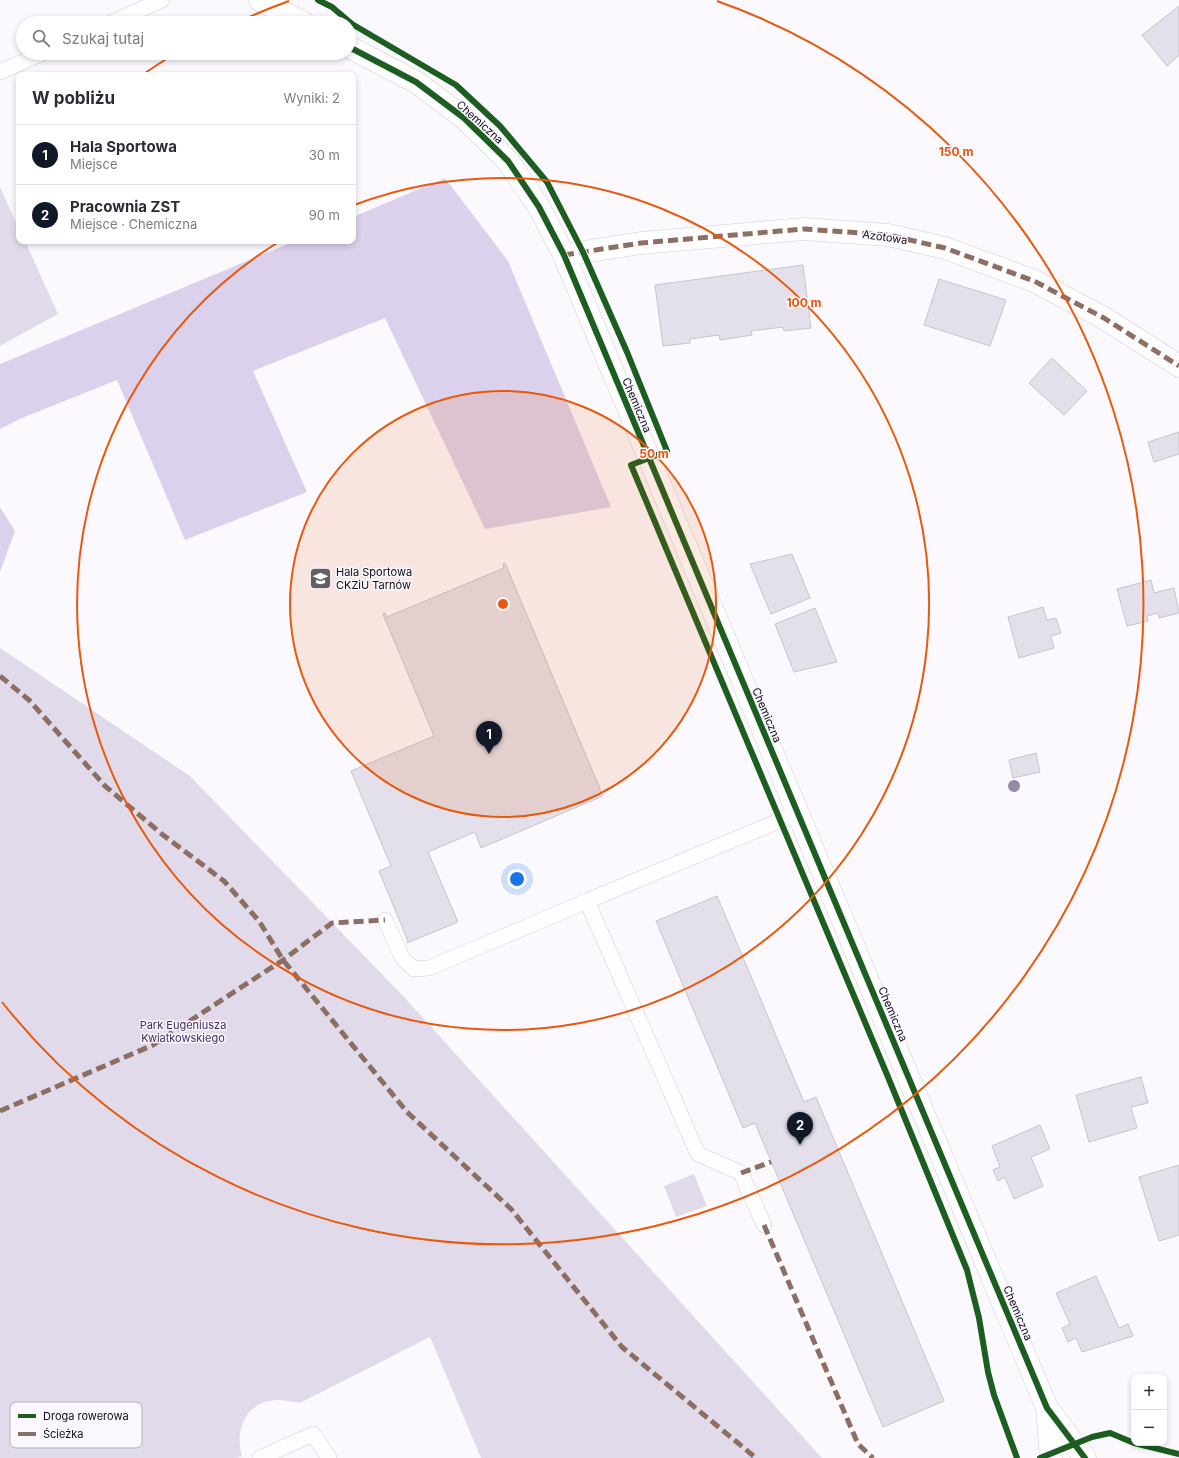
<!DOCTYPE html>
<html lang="pl">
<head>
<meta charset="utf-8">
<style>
	:root { --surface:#fff; --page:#f2f2f3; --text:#2b2b33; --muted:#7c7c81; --line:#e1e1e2; --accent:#111827 }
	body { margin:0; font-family:Inter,sans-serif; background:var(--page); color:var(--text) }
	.controls { position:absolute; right:12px; bottom:12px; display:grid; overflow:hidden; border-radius:8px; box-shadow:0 2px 6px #0003 }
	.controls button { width:36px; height:36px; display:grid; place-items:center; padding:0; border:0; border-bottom:1px solid var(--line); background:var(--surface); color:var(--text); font:20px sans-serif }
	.you { position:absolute; left:517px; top:879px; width:14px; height:14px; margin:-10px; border:3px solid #fff; border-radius:50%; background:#1a73e8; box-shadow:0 0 0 6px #1a73e833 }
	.badge { display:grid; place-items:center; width:26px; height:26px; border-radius:50%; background:var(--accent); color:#fff; font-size:13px; font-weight:700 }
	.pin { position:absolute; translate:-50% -33px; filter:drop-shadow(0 1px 2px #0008) }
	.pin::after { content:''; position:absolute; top:21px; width:14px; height:12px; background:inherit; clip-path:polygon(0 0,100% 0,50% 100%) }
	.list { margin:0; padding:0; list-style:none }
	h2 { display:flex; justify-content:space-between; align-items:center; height:52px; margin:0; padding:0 16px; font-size:17px }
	h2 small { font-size:13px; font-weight:400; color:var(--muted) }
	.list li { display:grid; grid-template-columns:26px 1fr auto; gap:12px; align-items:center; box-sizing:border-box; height:60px; padding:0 16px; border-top:1px solid var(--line) }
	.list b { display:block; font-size:15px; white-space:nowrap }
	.list p { margin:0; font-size:13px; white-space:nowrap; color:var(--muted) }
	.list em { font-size:13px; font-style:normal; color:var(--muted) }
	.icon { flex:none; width:22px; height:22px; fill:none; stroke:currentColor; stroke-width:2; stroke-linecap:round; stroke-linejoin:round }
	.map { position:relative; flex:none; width:1179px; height:1458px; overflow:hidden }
	.search { position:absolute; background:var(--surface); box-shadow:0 2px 6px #0003; left:16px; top:16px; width:340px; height:44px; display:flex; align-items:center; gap:10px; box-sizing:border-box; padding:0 14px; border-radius:22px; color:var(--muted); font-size:15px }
	.panel { position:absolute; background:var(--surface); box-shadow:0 2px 6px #0003; left:16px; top:72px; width:340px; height:172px; border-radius:8px }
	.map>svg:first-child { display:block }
	.green { fill:#e1daeb }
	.forest { fill:#dcd1ec }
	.building { fill:#e4e0eb; stroke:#c7c5ca }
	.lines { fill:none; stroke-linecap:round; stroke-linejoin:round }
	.lane-casing { stroke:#d1cfd4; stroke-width:16 }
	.street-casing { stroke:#d1cfd4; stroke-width:23 }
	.secondary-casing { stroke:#d1cfd4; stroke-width:23 }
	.lane { stroke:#fefeff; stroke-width:15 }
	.street { stroke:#fefeff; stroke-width:22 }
	.secondary { stroke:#fefeff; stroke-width:22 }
	.quiet { stroke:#8d6e63; stroke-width:5; stroke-dasharray:10 5; stroke-linecap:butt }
	.cycleway-casing { stroke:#faf7ff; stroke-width:8 }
	.cycleway { stroke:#1b5e20; stroke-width:6 }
	.tree { fill:#9788a8 }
	.ring { fill:none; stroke:#e8590c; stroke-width:2 }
	.labels { text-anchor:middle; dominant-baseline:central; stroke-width:3; stroke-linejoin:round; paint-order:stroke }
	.street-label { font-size:11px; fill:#0f0d13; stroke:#faf7ff }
	.poi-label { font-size:11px; fill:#0f0d13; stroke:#faf7ff; text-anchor:start }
	.park-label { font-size:11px; fill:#452b63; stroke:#faf7ff }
	.key { fill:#faf7ff; stroke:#b4b1b8; stroke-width:1 }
	.key-label { font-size:11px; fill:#0f0d13 }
	.centre { fill:#e8590c; stroke:#faf7ff; stroke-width:2 }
	.ring-label { font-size:12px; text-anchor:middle; font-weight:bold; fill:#e8590c; stroke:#faf7ff; stroke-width:3; stroke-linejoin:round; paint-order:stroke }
</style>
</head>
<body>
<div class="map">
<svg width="1179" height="1458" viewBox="0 0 1179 1458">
	<rect width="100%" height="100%" fill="#fbf9fd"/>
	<path class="green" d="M0 187 19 229V241H25L58 314 0 346Z
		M0 648 190 776 404 997 822 1458H481L430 1337 300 1403C293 1402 285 1400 278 1400 247 1401 234 1428 242 1456L237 1458H0Z
		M694 1174 707 1206 676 1217 664 1186Z"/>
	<path class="forest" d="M445 178 508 261 611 507 485 529 385 318 253 371 307 492 185 540 117 380 22 418 0 429V364L295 241H353V217Z
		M0 507 15 531 0 572Z"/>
	<path class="building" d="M1179 6V55L1167 66 1142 35Z
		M803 265 811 328 784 331 783 327 751 331 752 335 720 340 719 335 690 339V343L663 346 655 285Z
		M939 279 1006 300 990 346 924 325Z
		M1052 358 1087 391 1064 415 1029 383Z
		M1179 432V454L1154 462 1148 442Z
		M792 554 810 598 771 614 750 564Z
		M505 563 603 796 481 848 475 832 428 852 458 922 407 943 408 941 379 871 391 866 351 771 434 736 383 614 385 613 387 617 504 568 503 564Z
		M1151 580 1154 593 1174 588 1179 613 1159 618 1158 613 1147 616 1148 621 1127 626 1117 589Z
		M1043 607 1047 620 1056 618 1061 633 1051 636 1054 648 1019 658 1008 617Z
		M815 608 837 662 794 672 775 624Z
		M1036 753 1040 772 1013 778 1009 760Z
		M717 896 804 1102 816 1097 944 1401 883 1427 755 1123 743 1128 656 921Z
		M1141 1077 1148 1103 1131 1107 1137 1128 1089 1142 1076 1095Z
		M1040 1125 1050 1149 1031 1157 1043 1186 1014 1199 1005 1177 998 1181 993 1170 1000 1167 992 1146Z
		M1179 1165V1235L1159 1241 1139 1177Z
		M1096 1276 1119 1328 1128 1324 1133 1336 1082 1352 1076 1338 1068 1342 1062 1328 1070 1324 1056 1293Z"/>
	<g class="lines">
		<defs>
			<path id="lane" d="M110 23 162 0
				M0 72 43 53
				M385 920 403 959 414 969 429 968 587 901
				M764 1225 741 1173 698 1154 587 901 798 813
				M260 1458 313 1434 329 1458"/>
			<path id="street" d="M564 255 641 243 804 229 888 235 945 248 1034 281 1104 318 1179 366"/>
			<path id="secondary" d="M260 0 304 23
				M349 47 416 82 464 118 508 161 539 207 564 255 1047 1408 1085 1458
				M1047 1408 1051 1458"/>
		</defs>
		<use href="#lane" class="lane-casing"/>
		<use href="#street" class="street-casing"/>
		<use href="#secondary" class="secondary-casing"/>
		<use href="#lane" class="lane"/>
		<use href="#street" class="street"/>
		<use href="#secondary" class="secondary"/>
		<path class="quiet" d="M564 255 641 243 804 229 888 235 945 248 1034 281 1104 318 1179 366
			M0 676 29 700 105 786 163 835 224 881 259 921 283 960 407 1112 511 1209 622 1347 756 1458
			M0 1111 153 1045 283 960 332 923 385 920
			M741 1173 771 1162
			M764 1225 858 1444 873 1458"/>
		<defs>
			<path id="cycleway" d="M318 0 332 7 352 24 456 85 500 126 547 182 583 252 627 352 667 451 631 465 888 1077 967 1270 979 1318 988 1372 994 1395 1017 1458
				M349 47 416 82 464 118 508 161 539 207 564 255 1047 1408 1085 1458
				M1040 1458 1092 1437 1110 1433 1134 1443 1179 1454"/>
		</defs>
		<use href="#cycleway" class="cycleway-casing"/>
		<use href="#cycleway" class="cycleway"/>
	</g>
	<circle class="tree" cx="1014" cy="786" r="6"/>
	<circle cx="503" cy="604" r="213" fill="#e8590c" fill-opacity=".12"/>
	<g class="ring">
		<circle cx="503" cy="604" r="213"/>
		<path d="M354 205A426 426 0 1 1 277 243"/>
		<path d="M145 73A640 640 0 0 1 173 55M238 22A640 640 0 0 1 289 1M717 1A640 640 0 1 1 2 1002"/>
	</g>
	<defs>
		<symbol id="school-square" viewBox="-11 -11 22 22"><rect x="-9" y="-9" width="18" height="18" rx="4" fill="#626065" stroke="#faf7ff"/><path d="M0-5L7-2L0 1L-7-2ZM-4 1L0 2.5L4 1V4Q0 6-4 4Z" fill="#fff"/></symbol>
	</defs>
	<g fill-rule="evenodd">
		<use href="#school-square" x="308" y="566" width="25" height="25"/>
	</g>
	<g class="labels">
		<g class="street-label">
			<text transform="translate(480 122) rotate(42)">Chemiczna</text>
			<text transform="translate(885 237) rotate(8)">Azotowa</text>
			<text transform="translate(637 405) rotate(67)">Chemiczna</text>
			<text transform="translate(767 715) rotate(67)">Chemiczna</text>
			<text transform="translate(893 1014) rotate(67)">Chemiczna</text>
			<text transform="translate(1018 1313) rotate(67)">Chemiczna</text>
		</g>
		<g class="poi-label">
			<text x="336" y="572">Hala Sportowa<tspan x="336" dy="13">CKZiU Tarnów</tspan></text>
		</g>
		<g class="park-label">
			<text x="183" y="1025">Park Eugeniusza<tspan x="183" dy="13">Kwiatkowskiego</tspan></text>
		</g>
	</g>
	<rect x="10" y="1402" width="132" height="46" rx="6" class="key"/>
	<rect x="18" y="1414" width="18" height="4" fill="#1b5e20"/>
	<rect x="18" y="1432" width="18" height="4" fill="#8d6e63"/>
	<g class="key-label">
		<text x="43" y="1420">Droga rowerowa</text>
		<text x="43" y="1438">Ścieżka</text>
	</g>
	<circle cx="503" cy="604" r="6" class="centre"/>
	<g class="ring-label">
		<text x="956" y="156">150 m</text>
		<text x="804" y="307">100 m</text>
		<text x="654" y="458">50 m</text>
	</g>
</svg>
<div class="controls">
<button>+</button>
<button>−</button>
</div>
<div class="you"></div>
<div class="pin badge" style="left:489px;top:754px">1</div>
<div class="pin badge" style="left:800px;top:1145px">2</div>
<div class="search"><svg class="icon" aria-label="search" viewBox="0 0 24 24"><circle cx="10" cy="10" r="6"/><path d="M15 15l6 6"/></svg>Szukaj tutaj</div>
<section class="panel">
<h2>W pobliżu<small>Wyniki: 2</small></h2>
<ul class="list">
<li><span class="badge">1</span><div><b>Hala Sportowa</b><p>Miejsce</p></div><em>30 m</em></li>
<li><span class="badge">2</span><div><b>Pracownia ZST</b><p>Miejsce · Chemiczna</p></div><em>90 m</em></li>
</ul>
</section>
</div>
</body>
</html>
